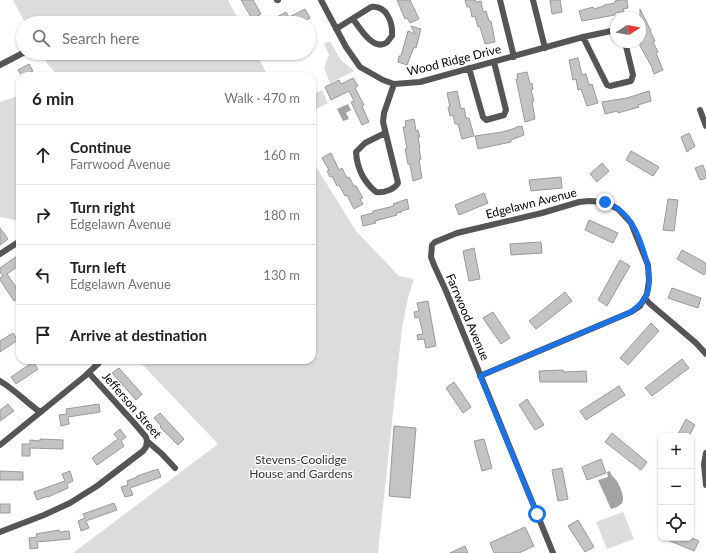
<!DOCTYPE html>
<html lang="en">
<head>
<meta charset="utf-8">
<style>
	:root { --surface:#fff; --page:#f2f2f2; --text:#222; --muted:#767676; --line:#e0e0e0 }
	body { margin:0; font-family:Lato,sans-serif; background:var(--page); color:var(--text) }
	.controls { position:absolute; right:12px; bottom:12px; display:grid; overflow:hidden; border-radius:8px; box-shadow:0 1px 3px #0004 }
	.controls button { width:36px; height:36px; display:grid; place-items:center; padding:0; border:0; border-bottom:1px solid var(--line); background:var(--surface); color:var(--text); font:20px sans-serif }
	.compass { position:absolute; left:610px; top:12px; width:36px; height:36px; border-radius:50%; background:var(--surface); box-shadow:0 1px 3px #0004; rotate:79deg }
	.stop { position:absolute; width:12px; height:12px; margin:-9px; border:3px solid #1a73e8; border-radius:50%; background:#fff }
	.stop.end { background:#1a73e8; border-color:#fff; box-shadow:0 1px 4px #0008 }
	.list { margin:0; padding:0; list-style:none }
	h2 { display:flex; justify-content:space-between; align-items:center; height:52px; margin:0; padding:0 16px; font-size:17px }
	h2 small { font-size:13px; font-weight:400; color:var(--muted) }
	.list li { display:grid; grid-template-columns:26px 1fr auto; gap:12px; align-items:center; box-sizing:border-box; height:60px; padding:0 16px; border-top:1px solid var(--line) }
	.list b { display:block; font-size:15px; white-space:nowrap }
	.list p { margin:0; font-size:13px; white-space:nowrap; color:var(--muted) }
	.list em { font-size:13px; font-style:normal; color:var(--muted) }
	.icon { flex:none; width:22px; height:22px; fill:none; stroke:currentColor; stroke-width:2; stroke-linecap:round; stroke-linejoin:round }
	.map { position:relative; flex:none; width:706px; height:553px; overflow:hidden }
	.search { position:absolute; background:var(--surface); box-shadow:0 1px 3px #0004; left:16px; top:16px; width:300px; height:44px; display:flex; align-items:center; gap:10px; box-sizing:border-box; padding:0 14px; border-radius:22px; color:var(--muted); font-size:15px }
	.panel { position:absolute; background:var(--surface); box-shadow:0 1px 3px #0004; left:16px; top:72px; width:300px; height:292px; border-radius:12px }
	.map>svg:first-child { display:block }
	.green { fill:#dcdcdc }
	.water { fill:#a3a3a3 }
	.building { fill:#c4c4c4; stroke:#999 }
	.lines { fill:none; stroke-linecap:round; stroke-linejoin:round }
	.minor { stroke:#555; stroke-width:6 }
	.route { stroke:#1a73e8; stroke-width:5 }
	.labels { text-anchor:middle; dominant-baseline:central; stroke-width:3; stroke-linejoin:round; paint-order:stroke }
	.street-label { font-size:12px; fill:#000; stroke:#fff }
	.park-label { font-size:12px; fill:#333; stroke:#fff }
</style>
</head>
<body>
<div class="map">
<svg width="706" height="553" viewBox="0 0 706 553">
	<rect width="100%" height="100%" fill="#fff"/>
	<path class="green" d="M13 0H228L240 23H25Z
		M330 41 340 59 354 71 330 83 324 68 329 55 324 44Z
		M41 53H256L268 76H58L49 66Z
		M322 90 328 103 312 111V95Z
		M20 95V221L0 217V102Z
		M312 160 356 231 399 276 414 279 408 298 402 328 378 553H73L218 444 138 360H312Z
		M623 512 634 539 607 549 596 522Z"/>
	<path class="water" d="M348 104 351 110 346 113 349 119 343 121 337 109Z
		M610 471C611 476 614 477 617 481 620 487 627 500 620 505 618 507 614 508 611 509L598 480 608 477 607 472Z"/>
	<path class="building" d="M241 0H253L261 14 252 19Z
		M397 0H410L419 19 410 23 407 18 405 19Z
		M465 0H475L476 2 481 1 483 12 486 11 489 21H491L495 42 485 44 480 27H478L475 16 472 17 470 7H467Z
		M550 0H560L562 12 552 14Z
		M620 0H627L628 8 623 9 624 11 615 13V15L582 21 579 11 593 7 594 9 604 6V5L615 3V1Z
		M305 9 310 18 301 23H275L273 19 286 12 289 17Z
		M640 9 651 31H650L655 41 653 42 658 52 656 53 663 70 654 74 652 69H653L640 46Z
		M411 26 421 29 416 48 414 47 407 65 398 62 399 56H401L408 31 415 34Z
		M578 58 582 75 586 74 589 85 592 84 598 103 587 106 581 89 578 90 576 79 573 80 569 60Z
		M29 64 33 71 22 76 18 70Z
		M527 72 530 84 532 83 533 89 531 90 534 101H532L535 119 525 122 516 79H518L517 74Z
		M353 78 358 86 355 88 364 105 362 106 369 122 362 125 351 102 354 101 349 91 331 100 325 87 339 80 341 84Z
		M457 91 461 109 464 108 466 118H469L474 136 462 139 458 124H455L453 115 450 116 448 107H450L447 93Z
		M649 91 651 101 638 105 639 107 618 113 617 111 605 114 602 102 627 98Z
		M414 119 416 131 418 130 420 137H418L420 148 419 149 421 159 419 160 422 178 413 181 410 164H408L405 149H407L403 127H406L405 121Z
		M522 126 524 135 511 140V142L478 149 475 136 502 132 516 128V127Z
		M689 133 695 146 687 152 681 137Z
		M631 151 659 167 653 176 626 160Z
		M331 153 339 170 342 168 347 178 349 177 354 186H356L363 198 360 199 363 204 354 209 347 195 345 196 339 185 337 186 332 176 330 177 327 171 329 170 322 158Z
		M602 163 609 171 597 182 590 174Z
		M703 165 706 173V178L700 180 695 168Z
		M561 177 562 188 531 191 529 180Z
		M484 193 488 203 459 215 455 205Z
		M407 199 409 209 401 211 402 212 396 213 397 215 375 221 376 223 363 226 361 216 373 213V211L394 206 393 204Z
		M668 199 678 200 674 231 663 230Z
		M589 220 618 233 613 243 585 230Z
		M0 228 8 239 0 245Z
		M541 242 542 253 511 255 510 244Z
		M474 248 480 279 469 281 463 251Z
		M682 250 706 263V272L704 275 677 259Z
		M20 254V265L7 274 20 293V298L14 301 0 280V278L3 276 0 272V268Z
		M620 260 630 266 607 306 598 300Z
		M672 288 701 298 698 308 668 298Z
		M565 292 572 301 536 329 529 321Z
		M428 301 436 346 426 348 424 339 418 340 417 335 423 334 419 317 415 318 414 312 419 311 417 303Z
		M493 312 510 338 501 344 483 318Z
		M651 323 659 331 628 365 620 358Z
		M13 333 18 340 0 352V341Z
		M682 359 689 368 652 396 645 388Z
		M33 362 38 369 16 384 11 377Z
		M119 368 142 394 136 400 112 373Z
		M563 370V372L586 371 587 382H540L539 371Z
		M454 382 471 407 463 413 446 388Z
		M619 386 625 395 586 420 580 411Z
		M527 399 544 425 535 430 519 405Z
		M8 404 14 411 0 421V410Z
		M99 404 100 412 68 417 69 424 61 426 59 415 67 414 66 409Z
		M160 413 184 439 178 445 160 427 161 426 154 418Z
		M686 419 695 425 689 436H677Z
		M394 426 416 428 410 498 389 496Z
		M120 429 126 437 121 441 124 446 97 465 92 458 118 439 114 434Z
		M612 433 647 462 641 470 605 442Z
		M40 439 63 440V449L30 448V456H22V444H30V440L40 441Z
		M484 439 492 468 482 471 474 441Z
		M601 459 606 473 587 480 582 467Z
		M562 468 568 499 558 501 552 470Z
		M158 469 161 477 130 488 133 495 125 497 121 487 128 485 127 481 137 477V476Z
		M0 471 23 472V480H0Z
		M70 471 73 481 67 484 68 488 48 497V496L37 500 34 492 65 481 62 474Z
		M114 503 117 510 86 521 89 528 81 531 78 521 85 518 83 514Z
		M0 504H10V513H0Z
		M578 520 594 547 585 552 568 526Z
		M525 527 534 546 519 553H494L490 543Z
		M59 530V532L69 531 70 539 37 542 38 548 30 549 29 538 37 537 36 534Z
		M663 538H692L699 541 694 551Z
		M465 546 468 553H450Z"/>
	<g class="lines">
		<path class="minor" d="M277 0H278
			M321 0 346 47 360 67 383 80 394 84 420 82 583 37 616 30
			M500 0 514 57
			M533 0 545 48
			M336 29 371 7C387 5 393 23 392 36 390 38 388 42 386 43 373 51 359 27 353 19
			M583 37 607 85 610 86 631 81 633 75 625 42
			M0 65 23 53
			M469 68 483 117 486 120 504 115 506 110 494 62
			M700 110 706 126
			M385 133 365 143 356 152C357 168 364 182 376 192 383 193 394 190 398 183L383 122 384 113 394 84
			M0 254 20 241
			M645 298 649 303 696 343 706 354
			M89 373 135 424 146 437 147 441 162 454 175 468
			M480 376 631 312 640 306 647 294 649 280 648 265 631 223 618 209 605 202 589 201 579 202 542 213 457 233 435 242 432 245 431 257 434 265 446 291 553 553
			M0 381C15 390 26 402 40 412
			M0 445 85 376 102 360
			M706 453 704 464 706 485
			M0 532 44 515 70 503 97 486 143 451 146 447 147 441"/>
	</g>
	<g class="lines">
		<path class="route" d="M537 514 480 376 631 312C637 307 644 302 647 294 655 275 639 230 626 216 620 209 613 205 605 202"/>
	</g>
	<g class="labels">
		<g class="street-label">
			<text transform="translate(454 60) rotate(-14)">Wood Ridge Drive</text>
			<text transform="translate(531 203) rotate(-14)">Edgelawn Avenue</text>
			<text transform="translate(468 317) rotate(67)">Farrwood Avenue</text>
			<text transform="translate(132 405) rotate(49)">Jefferson Street</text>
		</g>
		<g class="park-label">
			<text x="301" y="459">Stevens-Coolidge<tspan x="301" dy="14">House and Gardens</tspan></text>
		</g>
	</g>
</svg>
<div class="controls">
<button>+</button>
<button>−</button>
<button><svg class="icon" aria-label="locate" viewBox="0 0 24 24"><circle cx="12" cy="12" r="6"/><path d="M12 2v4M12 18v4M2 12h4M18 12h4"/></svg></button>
</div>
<svg class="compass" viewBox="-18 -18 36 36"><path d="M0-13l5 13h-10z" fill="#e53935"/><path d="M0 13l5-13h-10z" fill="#767676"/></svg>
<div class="stop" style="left:537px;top:514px"></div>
<div class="stop end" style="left:605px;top:202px"></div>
<div class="search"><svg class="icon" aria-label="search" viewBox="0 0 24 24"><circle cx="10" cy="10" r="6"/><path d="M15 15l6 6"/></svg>Search here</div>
<section class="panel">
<h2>6 min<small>Walk · 470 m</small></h2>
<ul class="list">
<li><svg class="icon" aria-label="ahead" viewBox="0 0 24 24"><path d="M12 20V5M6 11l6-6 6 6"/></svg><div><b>Continue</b><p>Farrwood Avenue</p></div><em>160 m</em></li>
<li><svg class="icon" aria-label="right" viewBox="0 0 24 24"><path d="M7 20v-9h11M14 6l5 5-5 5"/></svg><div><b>Turn right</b><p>Edgelawn Avenue</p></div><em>180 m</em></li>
<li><svg class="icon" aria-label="left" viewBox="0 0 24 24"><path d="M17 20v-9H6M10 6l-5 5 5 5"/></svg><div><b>Turn left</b><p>Edgelawn Avenue</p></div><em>130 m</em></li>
<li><svg class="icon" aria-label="arrive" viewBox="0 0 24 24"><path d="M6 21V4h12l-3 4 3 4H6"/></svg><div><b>Arrive at destination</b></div></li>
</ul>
</section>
</div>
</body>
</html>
